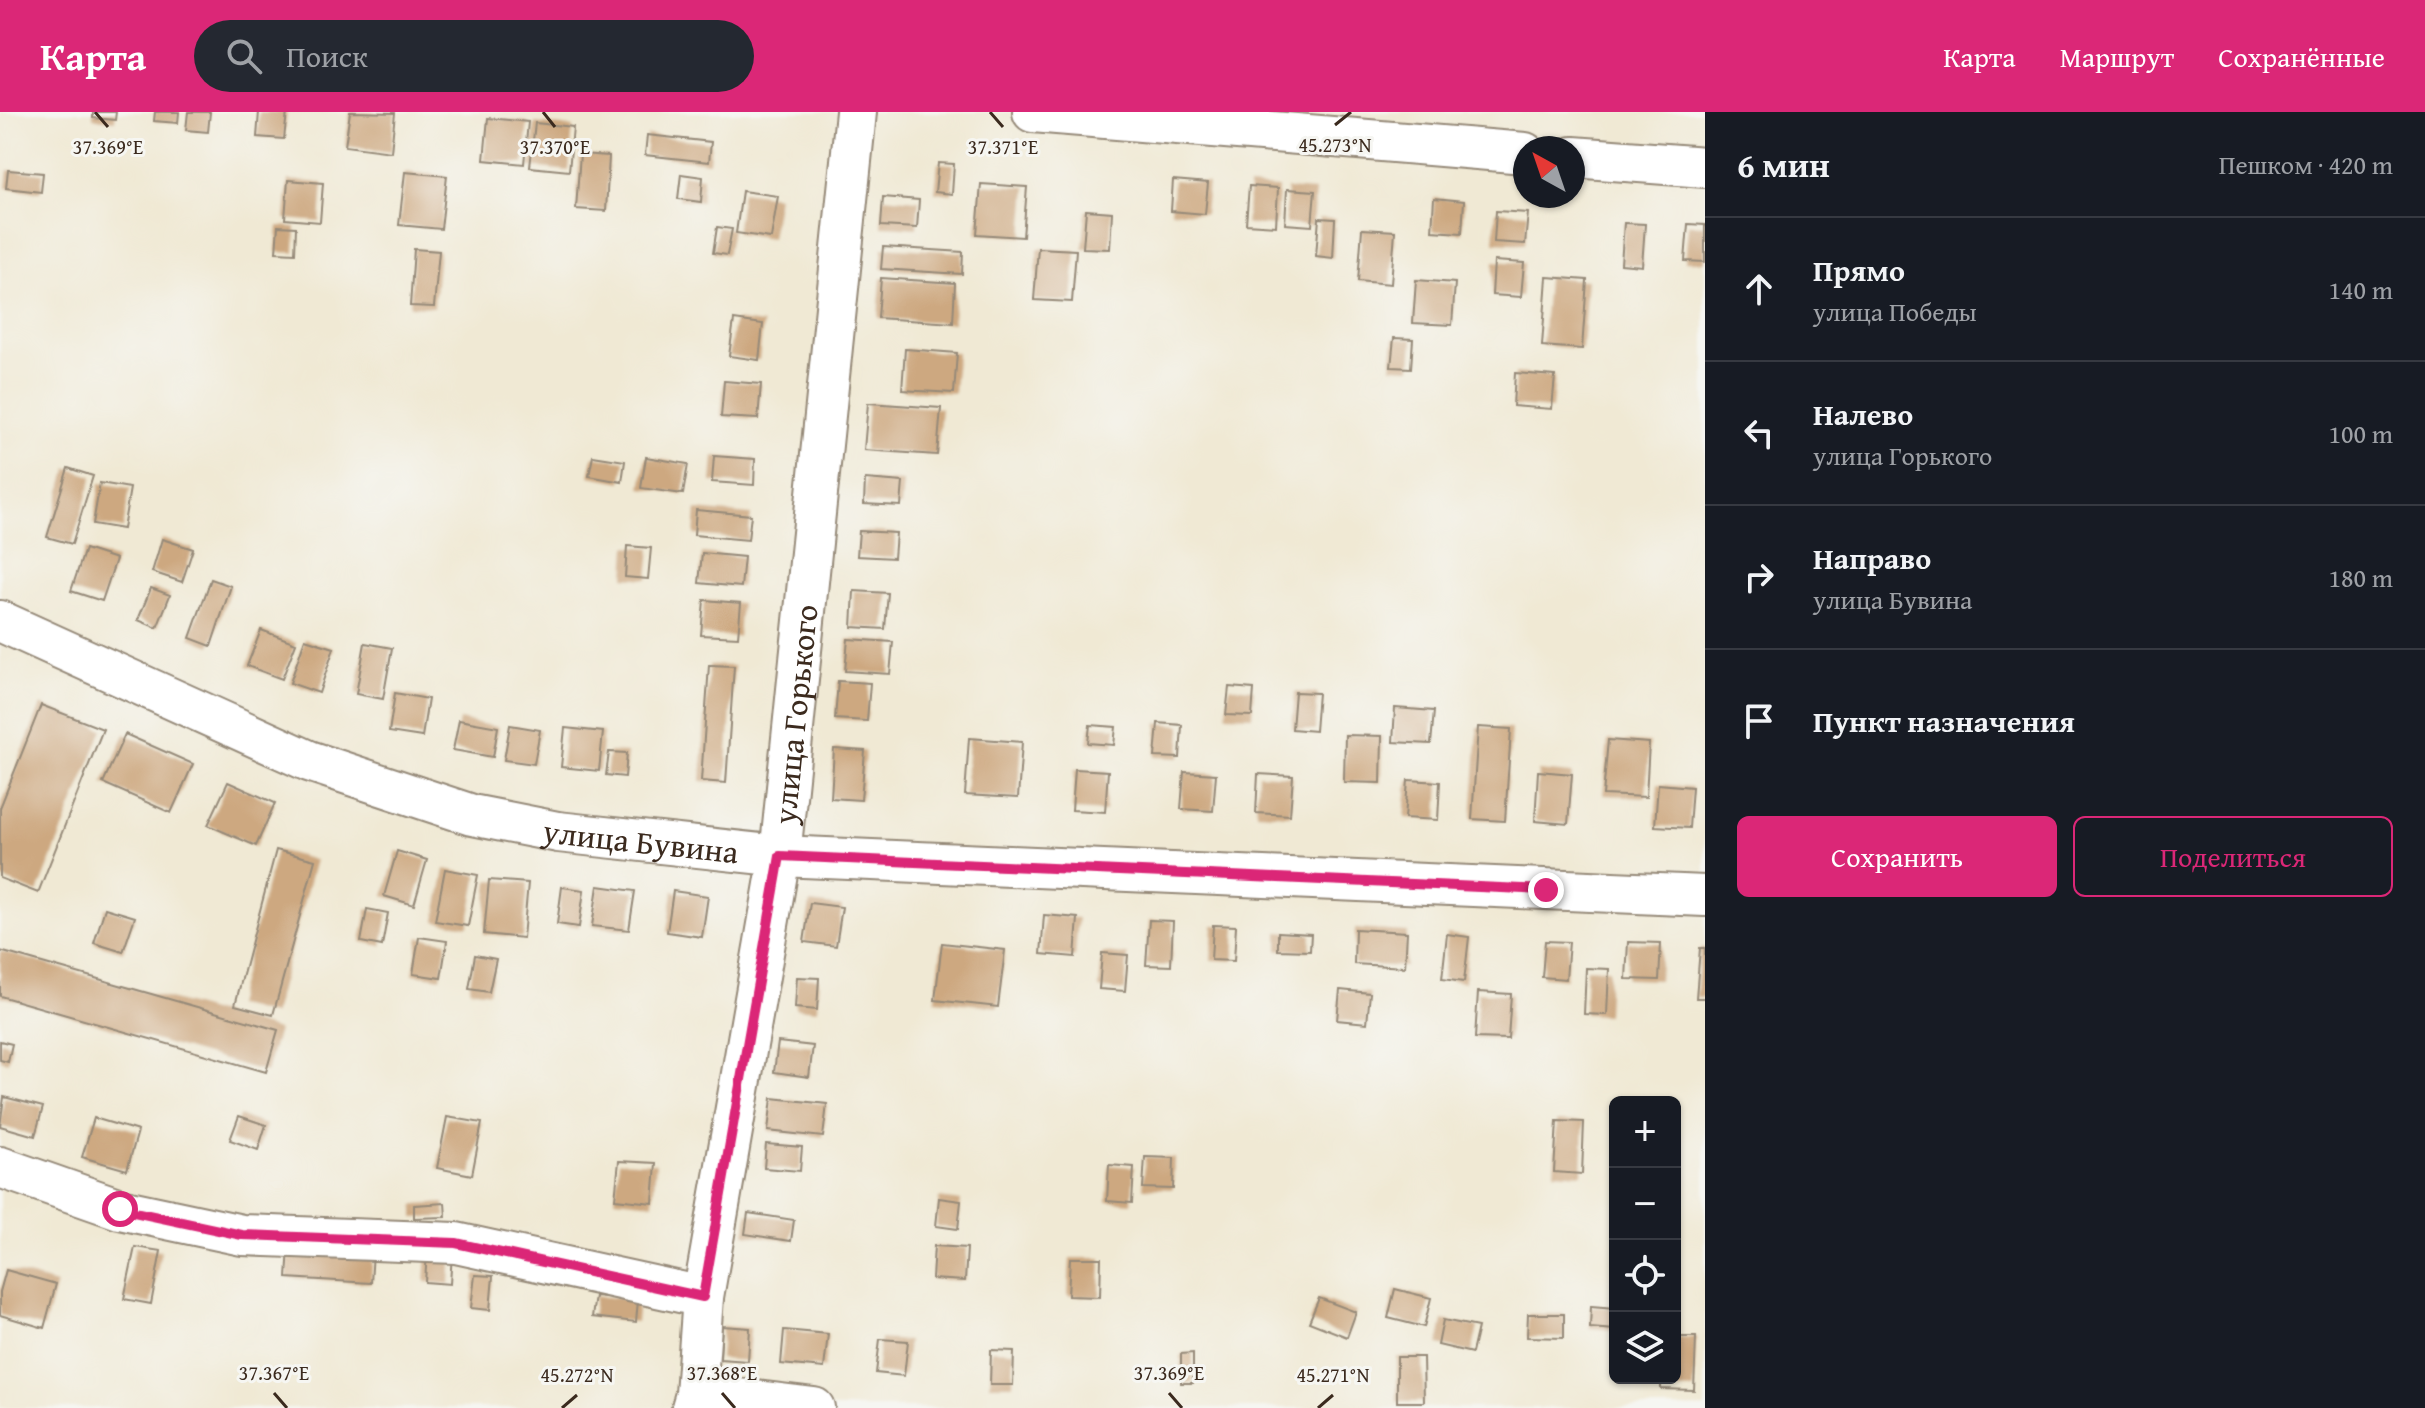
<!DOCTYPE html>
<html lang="ru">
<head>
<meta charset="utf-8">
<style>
	:root { --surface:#171b24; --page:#242831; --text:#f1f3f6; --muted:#9ea1a6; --line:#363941; --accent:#db2777 }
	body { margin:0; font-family:"Gentium Book Plus",serif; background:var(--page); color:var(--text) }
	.controls { position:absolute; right:24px; bottom:24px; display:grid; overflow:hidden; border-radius:12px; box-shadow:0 2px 6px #0004 }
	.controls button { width:72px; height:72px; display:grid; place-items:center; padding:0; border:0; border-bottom:2px solid var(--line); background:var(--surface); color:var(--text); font:40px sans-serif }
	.compass { position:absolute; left:1513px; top:24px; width:72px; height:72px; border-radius:50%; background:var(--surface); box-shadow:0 2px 6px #0004; rotate:320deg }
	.stop { position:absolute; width:24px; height:24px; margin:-18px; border:6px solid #db2777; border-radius:50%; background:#fff }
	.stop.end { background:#db2777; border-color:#fff; box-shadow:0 2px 8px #0008 }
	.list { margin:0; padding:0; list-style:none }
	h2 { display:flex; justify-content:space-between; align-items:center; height:104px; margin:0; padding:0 32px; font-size:34px }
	h2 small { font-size:26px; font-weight:400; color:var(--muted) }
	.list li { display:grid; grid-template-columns:52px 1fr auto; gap:24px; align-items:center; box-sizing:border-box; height:144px; padding:0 32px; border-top:2px solid var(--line) }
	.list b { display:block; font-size:30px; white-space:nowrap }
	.list p { margin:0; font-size:26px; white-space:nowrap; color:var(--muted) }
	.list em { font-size:26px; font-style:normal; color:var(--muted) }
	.actions { display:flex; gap:16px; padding:24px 32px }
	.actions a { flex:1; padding:18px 0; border:2px solid var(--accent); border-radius:12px; text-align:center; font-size:28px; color:var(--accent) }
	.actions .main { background:var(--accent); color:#fff }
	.icon { flex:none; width:44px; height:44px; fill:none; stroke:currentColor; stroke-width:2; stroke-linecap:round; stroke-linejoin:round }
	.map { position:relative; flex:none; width:1705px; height:1296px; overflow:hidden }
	header { display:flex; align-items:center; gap:48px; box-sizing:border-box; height:112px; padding:0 40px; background:var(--accent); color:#fff }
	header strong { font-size:38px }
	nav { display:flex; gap:44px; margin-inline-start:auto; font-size:28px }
	.search { width:560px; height:72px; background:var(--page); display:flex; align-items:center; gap:20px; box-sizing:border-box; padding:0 28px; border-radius:44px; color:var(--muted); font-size:30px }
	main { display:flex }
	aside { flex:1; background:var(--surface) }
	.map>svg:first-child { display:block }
	.building { fill:#cda880 }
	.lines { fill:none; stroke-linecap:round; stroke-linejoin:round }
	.minor-casing { stroke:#968a79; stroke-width:44 }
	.minor { stroke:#fff; stroke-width:40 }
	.route { stroke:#db2777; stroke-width:10 }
	.ticks { fill:none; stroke:#3b2a1e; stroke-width:3 }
	.labels { text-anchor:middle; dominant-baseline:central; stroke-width:6; stroke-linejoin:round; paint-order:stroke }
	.street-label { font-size:32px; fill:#3b2a1e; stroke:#f6f6f2 }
	.ticks-label { font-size:20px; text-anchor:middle; fill:#3b2a1e; stroke:#f6f6f2; stroke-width:6; stroke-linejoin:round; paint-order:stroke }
</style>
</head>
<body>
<header>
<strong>Карта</strong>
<div class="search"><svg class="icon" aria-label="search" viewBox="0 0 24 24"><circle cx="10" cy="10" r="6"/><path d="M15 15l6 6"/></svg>Поиск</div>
<nav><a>Карта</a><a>Маршрут</a><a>Сохранённые</a></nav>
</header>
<main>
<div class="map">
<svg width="1705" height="1296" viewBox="0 0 1705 1296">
	<rect width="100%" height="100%" fill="#f6f6f2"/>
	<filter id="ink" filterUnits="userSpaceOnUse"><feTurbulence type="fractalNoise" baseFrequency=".0125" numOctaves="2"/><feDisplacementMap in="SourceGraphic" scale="16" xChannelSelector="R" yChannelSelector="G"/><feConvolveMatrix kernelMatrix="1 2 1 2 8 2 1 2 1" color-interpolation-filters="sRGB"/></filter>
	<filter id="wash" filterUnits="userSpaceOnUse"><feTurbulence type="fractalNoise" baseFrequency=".006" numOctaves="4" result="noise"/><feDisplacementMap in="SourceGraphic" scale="32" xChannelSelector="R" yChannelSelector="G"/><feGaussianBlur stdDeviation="1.8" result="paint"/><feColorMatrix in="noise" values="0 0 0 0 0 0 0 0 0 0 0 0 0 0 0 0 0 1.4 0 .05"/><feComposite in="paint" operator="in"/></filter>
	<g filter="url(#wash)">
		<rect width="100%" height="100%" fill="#f0e9d4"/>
		<g id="blocks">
			<path class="building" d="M93 0H116L115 8 93 6Z
				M155 0H179L178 11 154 9Z
				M188 0H210L208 20 186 18Z
				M259 0H287L284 27 257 25Z
				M350 0 395 1 391 40 345 34Z
				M488 6 528 10 524 52 484 48Z
				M535 11 573 15 569 59 530 55Z
				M647 23 711 30 709 50 645 43Z
				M580 42 609 44 606 99 576 97Z
				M938 51 954 52 952 82 935 80Z
				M8 58 43 61 41 80 6 76Z
				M405 60 447 64 441 117 399 113Z
				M681 62 703 65 701 90 678 87Z
				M288 68 323 71 320 110 285 107Z
				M1173 68 1208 71 1205 102 1171 99Z
				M981 72 1027 75 1023 125 977 122Z
				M1249 74 1278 76 1276 114 1246 112Z
				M1287 77 1315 79 1312 114 1285 112Z
				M742 79 778 84 771 126 736 121Z
				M883 85 919 88 917 116 881 114Z
				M1434 86 1464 89 1462 121 1432 119Z
				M1086 98 1112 100 1110 137 1083 136Z
				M1496 99 1528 101 1525 132 1494 130Z
				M1319 106 1335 107 1333 146 1316 144Z
				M1624 111 1645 112 1642 154 1621 152Z
				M1688 112 1705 113V150L1685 149Z
				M278 114 296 115 295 141 276 140Z
				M717 115 732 117 727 143 713 141Z
				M1362 117 1395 119 1391 172 1358 169Z
				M883 135 963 140 962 162 881 157Z
				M1038 136 1076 138 1072 190 1034 188Z
				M414 137 439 139 434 195 410 194Z
				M1494 149 1524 151 1521 185 1492 183Z
				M1547 165 1587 168 1582 237 1542 234Z
				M881 166 955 171 953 211 878 206Z
				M1416 168 1455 171 1452 213 1413 211Z
				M734 208 763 212 759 248 729 244Z
				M1394 226 1413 227 1411 256 1391 255Z
				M905 237 957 241 954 281 902 278Z
				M1515 261 1555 264 1552 297 1513 294Z
				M724 269 761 272 758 307 721 305Z
				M868 291 941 296 937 343 864 338Z
				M593 344 625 349 622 370 589 364Z
				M714 344 755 347 754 373 712 370Z
				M646 345 688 352 683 382 641 376Z
				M68 356 93 364 72 432 47 425Z
				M865 367 903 370 901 394 864 392Z
				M100 371 130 376 123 417 93 412Z
				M696 398 751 403 748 428 694 423Z
				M859 419 896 421 894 446 857 444Z
				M162 427 193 437 182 470 152 460Z
				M627 434 651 436 648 467 625 465Z
				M85 437 116 447 102 489 71 479Z
				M702 441 744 445 741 475 699 471Z
				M211 467 231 474 211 534 190 526Z
				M151 476 170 483 157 516 138 508Z
				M854 479 888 481 885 517 852 515Z
				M704 488 741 491 738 525 701 523Z
				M261 518 296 531 282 567 247 554Z
				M305 527 334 536 319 581 290 571Z
				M848 527 893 530 890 562 845 559Z
				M365 531 392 536 383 587 356 582Z
				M709 553 734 554 726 671 701 669Z
				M838 569 870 571 867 609 835 607Z
				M1229 575 1254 577 1252 604 1226 603Z
				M1295 580 1318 581 1315 619 1292 617Z
				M395 581 428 587 422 625 389 620Z
				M41 593 103 617 38 781 0 766V696Z
				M1395 596 1434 599 1431 632 1393 630Z
				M459 608 498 615 493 645 453 638Z
				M1158 611 1182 613 1180 646 1155 645Z
				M510 613 540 618 534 652 504 648Z
				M1090 613 1116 615 1114 633 1088 631Z
				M1478 615 1511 617 1505 709 1472 707Z
				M565 616 603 620 599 659 561 655Z
				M125 622 193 652 171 701 103 671Z
				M1345 623 1382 624 1381 671 1344 670Z
				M969 626 1022 630 1018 686 965 683Z
				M1608 628 1649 631 1646 685 1603 683Z
				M834 637 865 639 861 688 831 686Z
				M609 640 627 641 625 665 606 663Z
				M1075 657 1108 659 1105 700 1072 698Z
				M1538 659 1572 662 1568 712 1535 709Z
				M1184 660 1216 662 1213 699 1181 697Z
				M1258 662 1293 664 1290 703 1256 701Z
				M1408 668 1440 670 1438 708 1405 706Z
				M228 670 275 691 256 734 208 713Z
				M1658 672 1692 675 1689 716 1655 714Z
				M276 738 315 748 273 903 235 893Z
				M397 739 427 748 414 793 384 784Z
				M445 757 478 763 468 814 435 809Z
				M489 768 528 771 523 826 484 822Z
				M598 774 635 779 629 818 592 814Z
				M562 775 584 778 579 815 557 812Z
				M673 779 708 784 702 825 667 820Z
				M810 791 842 795 836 834 804 830Z
				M105 796 135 805 123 840 94 831Z
				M367 797 388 801 382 834 361 830Z
				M1044 803 1078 806 1075 845 1041 842Z
				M1149 808 1173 809 1171 854 1146 853Z
				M1213 813 1236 814 1234 849 1211 848Z
				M1355 817 1407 820 1405 855 1354 852Z
				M1278 820 1311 822 1310 839 1278 838Z
				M1447 822 1469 825 1464 870 1442 867Z
				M419 825 447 829 441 866 413 862Z
				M1545 829 1569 830 1566 867 1542 865Z
				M1628 830 1661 831 1659 868 1626 867Z
				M942 831 1005 838 998 895 935 888Z
				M1700 836H1705V886H1696Z
				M0 839 278 918 266 960 0 884Z
				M1102 841 1128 843 1125 879 1099 877Z
				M475 843 496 847 489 880 469 877Z
				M1586 856 1609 857 1607 903 1584 902Z
				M797 865 819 866 817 898 795 896Z
				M1340 878 1370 881 1367 911 1337 908Z
				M1478 880 1511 882 1508 927 1475 926Z
				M0 929 12 932 8 950 0 948Z
				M778 930 813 934 809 965 774 960Z
				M4 985 43 995 35 1024 0 1014Z
				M772 986 827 992 823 1025 768 1019Z
				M239 1004 266 1013 258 1038 230 1028Z
				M447 1005 482 1011 472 1063 437 1056Z
				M94 1006 138 1019 127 1058 82 1045Z
				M1557 1009 1584 1010 1582 1062 1554 1060Z
				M766 1032 802 1035 800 1059 764 1056Z
				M1145 1045 1174 1046 1173 1077 1143 1076Z
				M619 1049 656 1051 653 1091 615 1087Z
				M1109 1053 1134 1055 1132 1091 1107 1089Z
				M939 1086 961 1089 958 1117 936 1114Z
				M445 1091 446 1105 414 1106V1093Z
				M748 1101 794 1108 791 1129 745 1122Z
				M934 1134 967 1136 965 1169 932 1167Z
				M135 1135 161 1139 151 1192 124 1187Z
				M289 1135 373 1140 371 1171 287 1166Z
				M427 1140 452 1141 450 1172 425 1170Z
				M1070 1146H1101L1100 1185 1068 1184Z
				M6 1158 56 1172 44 1216 0 1203V1180Z
				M475 1163 493 1164 490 1198 471 1196Z
				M1395 1177 1431 1186 1424 1215 1388 1206Z
				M595 1184 638 1188 636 1210 592 1205Z
				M1319 1186 1356 1200 1347 1225 1309 1210Z
				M1591 1194 1615 1196V1218L1590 1216Z
				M1528 1202H1564V1226L1527 1225Z
				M1443 1208 1478 1215 1472 1241 1438 1233Z
				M722 1214 750 1216 748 1249 720 1247Z
				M784 1218 828 1222 824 1256 781 1252Z
				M1675 1225H1696L1694 1278 1661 1277V1266H1675Z
				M880 1227 908 1229 904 1264 876 1261Z
				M991 1238 1014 1239 1013 1273H990Z
				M1193 1241V1271H1181V1242Z
				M1397 1245H1423L1424 1290H1397Z"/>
		</g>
	</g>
	<g filter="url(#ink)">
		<use href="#blocks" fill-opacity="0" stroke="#968a79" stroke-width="2"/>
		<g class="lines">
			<defs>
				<g id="minor">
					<path d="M1033 0 1525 41"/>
					<path d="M1573 45 1705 55"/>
					<path id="s1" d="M0 509 309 649 472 703 558 720 780 744 1705 784"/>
					<path d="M0 1055 120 1097 242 1123 456 1131 703 1185"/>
					<path d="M696 1282 814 1296"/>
					<path id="s2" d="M692 1296 696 1282 703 1185 780 744 856 0"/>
				</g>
			</defs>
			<use href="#minor" class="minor-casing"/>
			<use href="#minor" class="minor"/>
		</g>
	</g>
	<g class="lines" filter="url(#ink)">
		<path class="route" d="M120 1097 242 1123 456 1131 703 1185 780 744 1546 778"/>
	</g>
	<path class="ticks" d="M95 0 108 15M543 0 555 15M990 0 1003 15M1335 13 1351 0M274 1281 287 1296M722 1281 735 1296M1169 1281 1182 1296M562 1296 577 1283M1318 1296 1333 1283"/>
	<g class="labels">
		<g class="street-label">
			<text stroke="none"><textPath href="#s2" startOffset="702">улица Горького</textPath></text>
			<text stroke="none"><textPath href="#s1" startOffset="682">улица Бувина</textPath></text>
		</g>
	</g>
	<g class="ticks-label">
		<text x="1335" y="40">45.273°N</text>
		<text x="108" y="42">37.369°E</text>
		<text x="555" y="42">37.370°E</text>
		<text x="1003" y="42">37.371°E</text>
		<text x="274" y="1268">37.367°E</text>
		<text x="722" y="1268">37.368°E</text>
		<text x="1169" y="1268">37.369°E</text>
		<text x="577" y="1270">45.272°N</text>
		<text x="1333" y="1270">45.271°N</text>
	</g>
</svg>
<div class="controls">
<button>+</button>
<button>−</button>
<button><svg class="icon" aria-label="locate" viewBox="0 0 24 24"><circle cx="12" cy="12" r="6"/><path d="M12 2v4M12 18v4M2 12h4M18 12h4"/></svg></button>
<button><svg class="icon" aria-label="layers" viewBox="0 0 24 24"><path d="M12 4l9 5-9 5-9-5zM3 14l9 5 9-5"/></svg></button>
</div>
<svg class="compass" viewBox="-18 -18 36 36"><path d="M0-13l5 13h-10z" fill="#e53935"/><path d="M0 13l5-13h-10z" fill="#9ea1a6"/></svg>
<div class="stop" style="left:120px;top:1097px"></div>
<div class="stop end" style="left:1546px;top:778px"></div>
</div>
<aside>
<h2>6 мин<small>Пешком · 420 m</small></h2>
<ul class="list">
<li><svg class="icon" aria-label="ahead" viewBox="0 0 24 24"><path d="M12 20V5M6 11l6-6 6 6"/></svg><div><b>Прямо</b><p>улица Победы</p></div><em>140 m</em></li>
<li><svg class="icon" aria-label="left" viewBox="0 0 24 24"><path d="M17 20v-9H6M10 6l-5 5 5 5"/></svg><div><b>Налево</b><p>улица Горького</p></div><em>100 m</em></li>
<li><svg class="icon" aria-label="right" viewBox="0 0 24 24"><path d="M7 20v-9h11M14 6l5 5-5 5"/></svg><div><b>Направо</b><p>улица Бувина</p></div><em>180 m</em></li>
<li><svg class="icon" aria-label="arrive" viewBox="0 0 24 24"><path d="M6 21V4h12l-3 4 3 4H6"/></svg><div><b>Пункт назначения</b></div></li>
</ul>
<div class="actions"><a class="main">Сохранить</a><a>Поделиться</a></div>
</aside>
</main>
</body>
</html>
